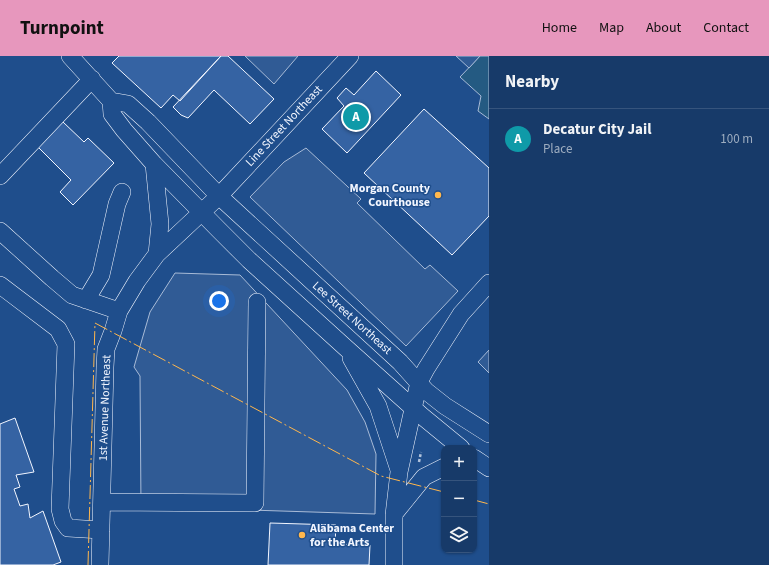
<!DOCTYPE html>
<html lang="en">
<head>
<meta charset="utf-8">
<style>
	:root { --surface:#173a69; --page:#20416f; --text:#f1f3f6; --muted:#9eadc0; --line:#36547d; --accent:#e797bd }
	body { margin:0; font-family:"Source Sans 3",sans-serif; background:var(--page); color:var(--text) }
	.controls { position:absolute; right:12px; bottom:12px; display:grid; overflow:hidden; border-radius:8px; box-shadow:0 1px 3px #0004 }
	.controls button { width:36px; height:36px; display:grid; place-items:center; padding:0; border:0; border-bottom:1px solid var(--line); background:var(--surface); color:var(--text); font:20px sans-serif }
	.you { position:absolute; left:219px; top:245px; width:14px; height:14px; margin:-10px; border:3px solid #fff; border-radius:50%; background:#1a73e8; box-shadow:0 0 0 6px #1a73e833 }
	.badge { display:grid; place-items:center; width:26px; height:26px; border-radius:50%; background:var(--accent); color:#fff; font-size:13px; font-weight:700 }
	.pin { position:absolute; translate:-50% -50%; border:2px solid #fff; box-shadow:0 1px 4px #0006 }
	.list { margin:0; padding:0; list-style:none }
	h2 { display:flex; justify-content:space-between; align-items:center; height:52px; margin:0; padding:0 16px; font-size:17px }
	h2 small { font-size:13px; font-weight:400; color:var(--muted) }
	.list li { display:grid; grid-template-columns:26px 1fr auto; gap:12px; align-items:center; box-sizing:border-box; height:60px; padding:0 16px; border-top:1px solid var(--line) }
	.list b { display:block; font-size:15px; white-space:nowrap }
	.list p { margin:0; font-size:13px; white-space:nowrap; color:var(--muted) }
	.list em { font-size:13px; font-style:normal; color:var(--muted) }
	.icon { flex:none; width:22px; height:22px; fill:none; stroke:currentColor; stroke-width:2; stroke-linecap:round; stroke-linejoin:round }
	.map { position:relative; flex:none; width:489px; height:509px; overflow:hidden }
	header { display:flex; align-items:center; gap:24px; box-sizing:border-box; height:56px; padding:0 20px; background:var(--accent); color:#111 }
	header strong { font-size:19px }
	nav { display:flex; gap:22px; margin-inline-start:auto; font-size:14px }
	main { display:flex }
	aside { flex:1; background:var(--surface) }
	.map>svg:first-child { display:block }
	.green { fill:#245a82; stroke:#a8bbd7 }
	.parking { fill:#305b95; stroke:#a8bbd7 }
	.building { fill:#3563a3; stroke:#f2f6ff }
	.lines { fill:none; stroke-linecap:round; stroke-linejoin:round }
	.minor-casing { stroke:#f2f6ff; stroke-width:18 }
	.path { stroke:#b3c4dc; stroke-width:2.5; stroke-dasharray:3 2; stroke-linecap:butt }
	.minor { stroke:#1f4e8c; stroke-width:17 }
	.power { stroke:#ffb74d; stroke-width:1; stroke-dasharray:14 3 2 3; stroke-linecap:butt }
	.poi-dot { fill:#ffb74d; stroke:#1f4e8c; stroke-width:1.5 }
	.labels { text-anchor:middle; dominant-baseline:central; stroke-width:3; stroke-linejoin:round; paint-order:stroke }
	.street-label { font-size:12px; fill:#f2f6ff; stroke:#1f4e8c }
	.poi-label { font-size:12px; font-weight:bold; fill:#f2f6ff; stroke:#1f4e8c; text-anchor:end }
</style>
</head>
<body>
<header>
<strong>Turnpoint</strong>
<nav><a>Home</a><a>Map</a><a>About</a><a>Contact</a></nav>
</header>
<main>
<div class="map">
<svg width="489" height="509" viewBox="0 0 489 509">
	<rect width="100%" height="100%" fill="#1f4e8c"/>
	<path class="green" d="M480 0H489V63L478 55 481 40 460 21Z"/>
	<path class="parking" d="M245 0H298L274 28Z
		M456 0H480L469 12Z
		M306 92 361 143 357 147 425 213 430 209 458 235 406 290 250 141 284 106Z
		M175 217 240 219 347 334 365 366 376 398 375 458 218 453 141 452 140 320 134 311 150 256Z
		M489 294V317L478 306Z"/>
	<path class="building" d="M119 0H221L180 45 173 39 161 52 112 7Z
		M221 0H228L274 43 250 68 214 34 188 62 181 59 173 51Z
		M376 15 401 39 347 97 322 73 344 50 337 42 346 32 354 39Z
		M424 53 489 112V160L452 199 364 117Z
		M63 66 84 86 88 82 114 107 73 149 60 136 71 124 38 91Z
		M15 362 34 416 16 419 20 431 14 433 20 450 28 448 30 462 43 455 61 506 53 509H0V368Z
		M270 467 336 469 335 488 370 489 369 509H268Z"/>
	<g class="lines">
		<defs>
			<path id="minor" d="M70 0 111 45 128 48 148 66 219 140 400 306 426 335 445 350 489 378
				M111 45 112 58 124 74 154 108 218 173 249 204 346 292 422 360 461 392
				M154 108 160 168 157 198
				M0 120 92 23
				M0 175 52 222 72 239 119 255
				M0 229 58 273 66 288 60 453 63 465 68 472 101 474
				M86 244 101 219 117 148 122 136
				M351 302 378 350 399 414
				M474 402 489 412
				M102 446 255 447 257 246
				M394 458 424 421 444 411
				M100 509 105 311 106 293 113 275 119 255 137 225 157 198 219 140 350 0
				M394 509V459L399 416 419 326 426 313 461 258 489 227"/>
		</defs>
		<use href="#minor" class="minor-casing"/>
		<path class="path" d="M419 406 421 396"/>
		<use href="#minor" class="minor"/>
		<path class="power" d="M474 444 489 448
			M88 509 95 267 381 420 444 436"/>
	</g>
	<g class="poi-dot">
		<circle cx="438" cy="139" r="4"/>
		<circle cx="302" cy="479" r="4"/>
	</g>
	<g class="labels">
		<g class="street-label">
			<text transform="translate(284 70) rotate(-47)">Line Street Northeast</text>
			<text transform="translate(352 262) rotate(42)">Lee Street Northeast</text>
			<text transform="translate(105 352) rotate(-88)">1st Avenue Northeast</text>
		</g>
		<g class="poi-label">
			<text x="430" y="132">Morgan County<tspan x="430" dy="14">Courthouse</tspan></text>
			<text x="310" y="472" text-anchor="start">Alabama Center<tspan x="310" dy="14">for the Arts</tspan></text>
		</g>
	</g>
</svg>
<div class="controls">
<button>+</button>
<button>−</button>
<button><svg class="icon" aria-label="layers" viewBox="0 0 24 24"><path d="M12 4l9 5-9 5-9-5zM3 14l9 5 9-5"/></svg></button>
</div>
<div class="you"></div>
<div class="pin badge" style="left:356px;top:61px;background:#0f9aa8">A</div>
</div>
<aside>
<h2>Nearby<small></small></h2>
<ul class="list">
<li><span class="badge" style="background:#0f9aa8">A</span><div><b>Decatur City Jail</b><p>Place</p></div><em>100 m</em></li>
</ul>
</aside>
</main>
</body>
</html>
